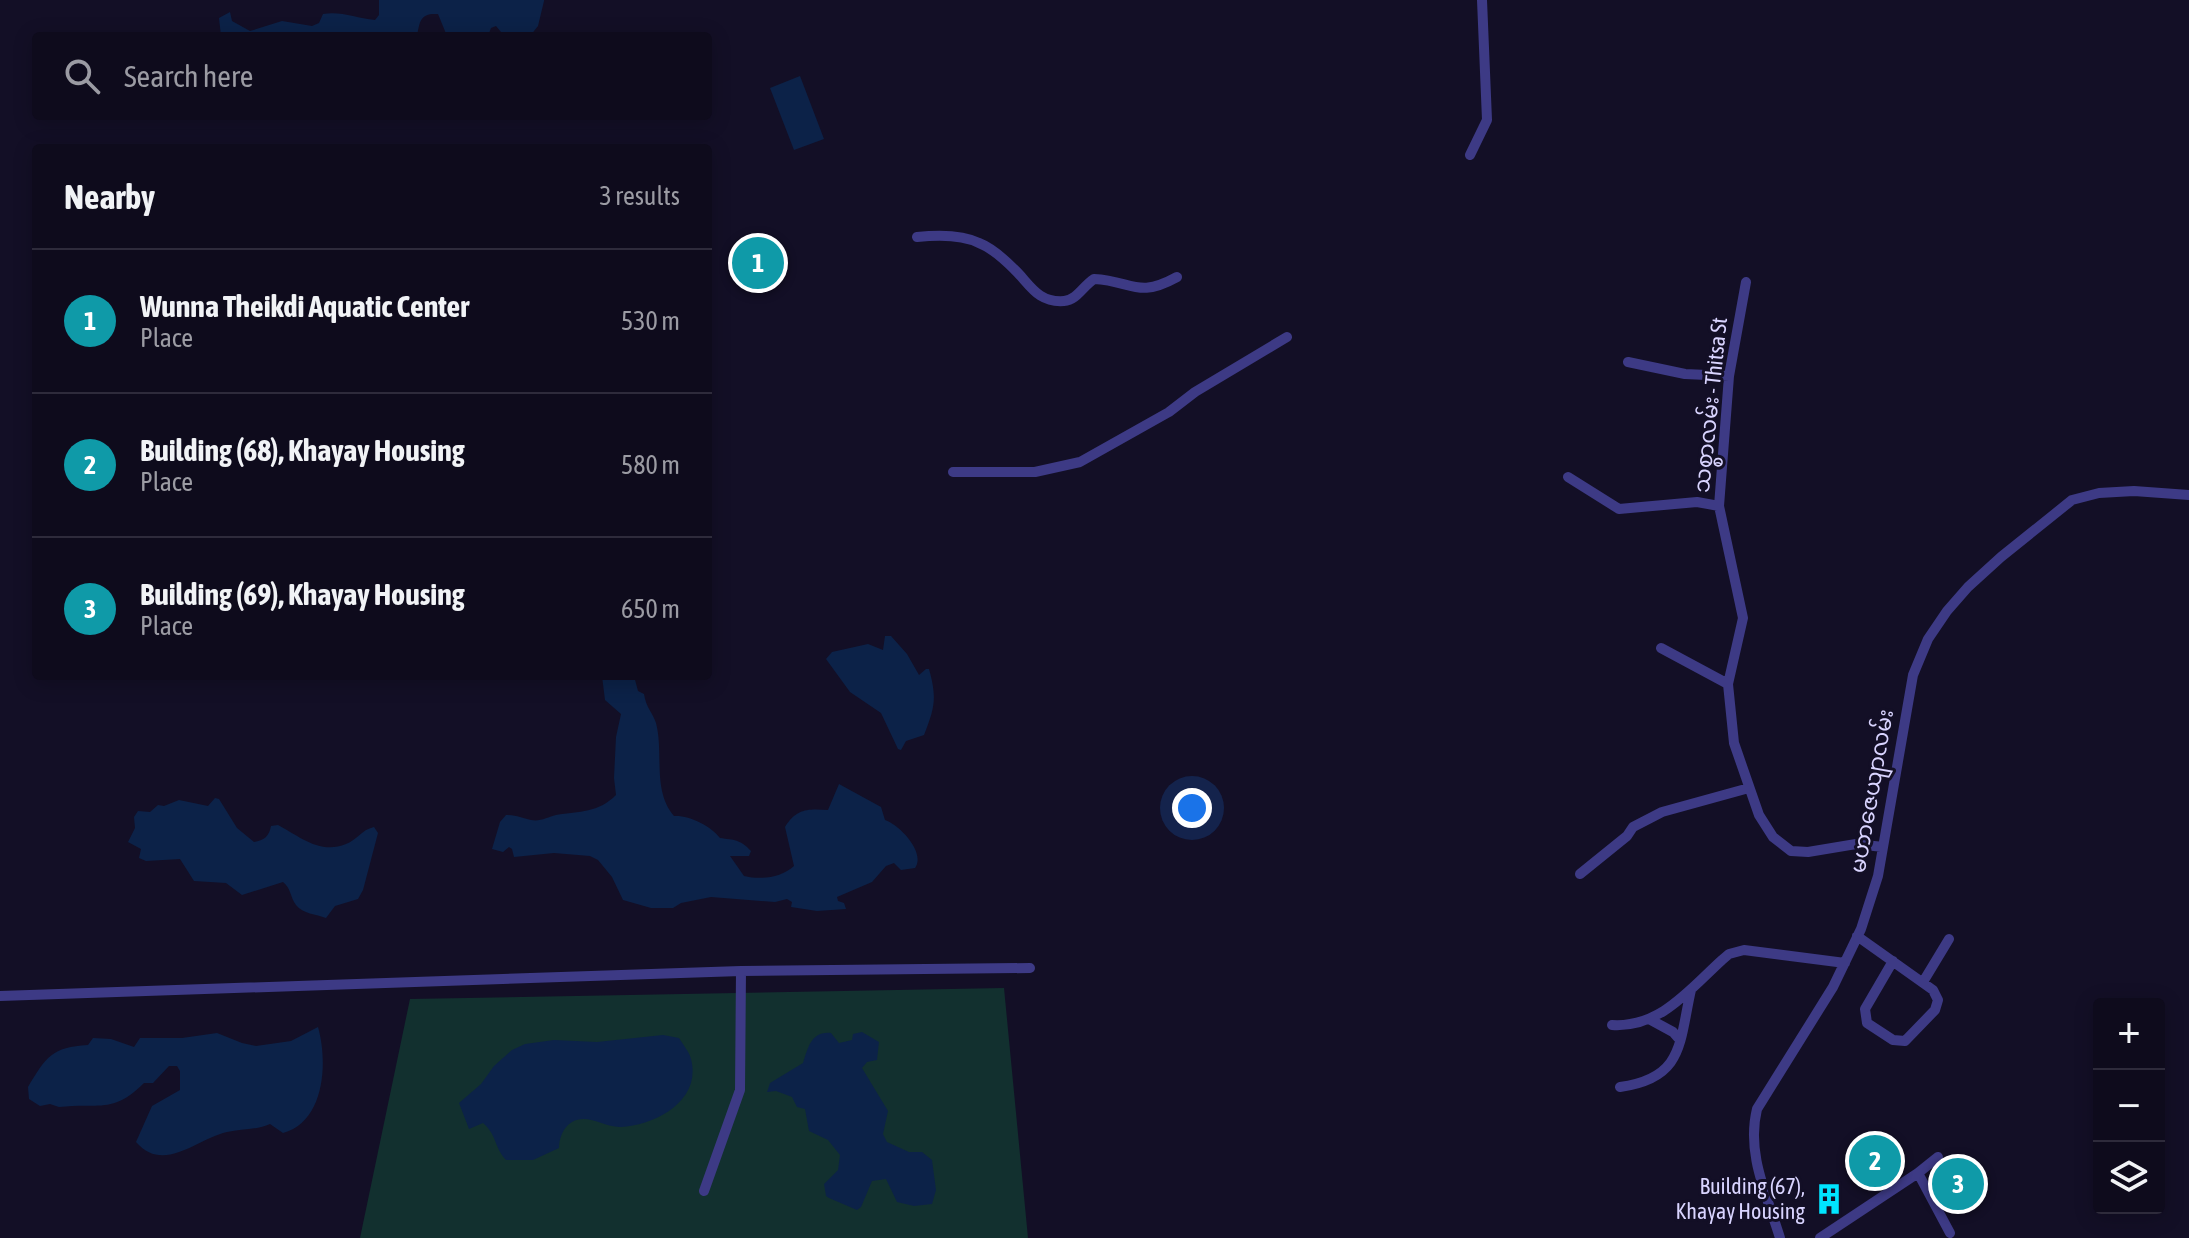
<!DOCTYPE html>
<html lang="en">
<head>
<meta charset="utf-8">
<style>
	:root { --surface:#0e0b1c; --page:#1c1929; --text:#f1f3f6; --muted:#9b9ba3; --line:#2e2b3b; --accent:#00e5ff }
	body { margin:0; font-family:"Asap Condensed","Noto Sans Myanmar",sans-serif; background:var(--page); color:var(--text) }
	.controls { position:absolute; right:24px; bottom:24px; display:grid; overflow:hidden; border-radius:8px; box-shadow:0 4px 20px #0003 }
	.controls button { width:72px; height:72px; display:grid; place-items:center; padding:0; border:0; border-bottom:2px solid var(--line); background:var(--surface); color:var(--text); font:40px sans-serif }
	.you { position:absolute; left:1192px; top:808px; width:28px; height:28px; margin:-20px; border:6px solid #fff; border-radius:50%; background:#1a73e8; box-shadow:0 0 0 12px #1a73e833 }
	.badge { display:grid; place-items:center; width:52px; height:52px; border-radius:50%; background:var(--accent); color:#fff; font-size:26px; font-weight:700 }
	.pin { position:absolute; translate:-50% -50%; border:4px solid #fff; box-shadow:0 2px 8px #0006 }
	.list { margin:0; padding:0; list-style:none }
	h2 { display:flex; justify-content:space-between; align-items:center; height:104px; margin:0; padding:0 32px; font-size:34px }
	h2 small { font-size:26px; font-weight:400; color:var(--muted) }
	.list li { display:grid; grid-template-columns:52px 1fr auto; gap:24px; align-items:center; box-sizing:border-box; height:144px; padding:0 32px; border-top:2px solid var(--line) }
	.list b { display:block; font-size:30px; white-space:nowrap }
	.list p { margin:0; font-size:26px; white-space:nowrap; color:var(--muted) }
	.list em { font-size:26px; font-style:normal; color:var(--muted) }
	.icon { flex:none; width:44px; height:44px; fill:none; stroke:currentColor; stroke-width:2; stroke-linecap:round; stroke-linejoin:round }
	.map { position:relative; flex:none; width:2189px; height:1238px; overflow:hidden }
	.search { position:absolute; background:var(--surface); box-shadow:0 4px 20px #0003; left:32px; top:32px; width:680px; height:88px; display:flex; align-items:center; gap:20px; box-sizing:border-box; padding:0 28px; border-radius:8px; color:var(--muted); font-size:30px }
	.panel { position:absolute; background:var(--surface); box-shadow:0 4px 20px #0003; left:32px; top:144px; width:680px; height:536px; border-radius:8px }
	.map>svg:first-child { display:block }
	.green { fill:#12302f }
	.water { fill:#0c2248 }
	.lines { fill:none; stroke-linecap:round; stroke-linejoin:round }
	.street { stroke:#3d3a85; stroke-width:10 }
	.labels { text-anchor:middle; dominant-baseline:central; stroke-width:6; stroke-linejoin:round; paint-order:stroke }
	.street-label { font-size:22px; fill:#d9d4ff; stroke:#130f26 }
	.poi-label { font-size:22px; fill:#d9d4ff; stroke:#130f26; text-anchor:end }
</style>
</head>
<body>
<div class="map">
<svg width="2189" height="1238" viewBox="0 0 2189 1238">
	<rect width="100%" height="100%" fill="#130f26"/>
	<path class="green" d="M1004 988 1028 1238H360L410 999Z"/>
	<path class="water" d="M379 0H544V1L538 26 530 36H500L501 32 496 26 491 28 488 36H447L438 14C420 13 420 21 417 36H221L219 18 230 12 232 21 250 31 282 21 312 26 319 23 323 14C341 11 356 18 375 20L379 15Z
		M800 76 824 139 794 150 770 88Z
		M885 636H891L907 654 919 675 926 669H929C937 698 935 707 924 735L906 741 901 750 898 749 881 713 850 692 826 659 832 652 868 644 883 650Z
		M602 676H634L638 691 644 694C646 708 653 713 656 723 664 754 652 790 674 816 689 815 711 826 720 838 734 840 740 839 751 851L749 856H730L744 876C760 880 781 878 794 866L785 827C797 808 808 809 828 810L839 784 881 807 885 820C900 825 926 853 915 868L901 870 894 863 886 866 872 882 837 897 838 901 844 903 846 909 817 911 791 907 792 902 787 899 775 902 711 897 681 903 673 908H651L623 900 612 877 598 860 590 856 554 853 514 857 512 849 509 847 503 852 492 849 500 822 506 815C517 815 522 818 531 820 540 822 548 817 556 815 580 811 598 813 616 795L614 778 616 737 621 714 605 700Z
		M215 798 219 799 237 828 254 842C264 840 269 837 271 826L278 825C299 836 320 855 346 844 357 840 361 830 374 827L378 833 363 890 358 899 335 906 326 918C316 914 303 914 296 905 290 897 291 888 283 882L242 895 226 883 194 881 180 859 146 861 139 858 141 849 128 842 135 828 134 817 138 811 150 812 158 805 164 806 179 800 208 806Z
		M318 1027C328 1062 325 1122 283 1133L270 1124C257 1130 241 1129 227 1132 196 1139 164 1174 136 1142L152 1106 180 1090V1071L177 1066H169L153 1083H144C112 1115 99 1102 59 1107L50 1104 40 1106 29 1099 28 1087C46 1057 52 1047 88 1045L93 1038 111 1039 134 1047 140 1038H182L217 1033 242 1043 256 1046 291 1041Z
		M862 1032 879 1042 877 1060 867 1062 862 1068 888 1111 883 1134 887 1142 909 1152H922L932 1160 936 1190 932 1204 914 1206 897 1202 886 1179 872 1181 861 1207 857 1210 829 1198 826 1196 824 1184 838 1170 840 1155 828 1140 809 1131 805 1109 797 1107 792 1097 776 1091 767 1092 770 1083 803 1063C808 1048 811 1031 831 1033L839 1043 852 1040 853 1034Z
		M663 1035 679 1038C683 1045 689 1051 691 1059 702 1101 655 1125 621 1127 605 1128 588 1113 572 1122 563 1127 559 1139 559 1148L533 1160H506C494 1147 497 1135 483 1123L469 1129 459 1103 481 1084 494 1066 512 1050 525 1044 554 1040 597 1042Z"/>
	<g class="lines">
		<path class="street" d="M1470 155 1487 120 1482 0
			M917 237C936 235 961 234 979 243 992 248 1004 259 1014 269 1030 284 1037 303 1064 301 1077 300 1083 286 1094 279 1133 281 1137 299 1177 277
			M1746 282 1729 376 1719 506 1743 618 1728 684 1734 743 1759 815 1773 837 1791 851 1808 852 1856 844 1883 847
			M1628 362 1685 374 1729 376
			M953 472H1035L1080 462 1169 412 1195 392 1287 337
			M1568 477 1619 509 1697 502 1719 506
			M1661 648 1728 684
			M1580 874 1627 836 1633 827 1662 812 1749 788
			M1857 936 1933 990 1938 1000 1935 1010 1905 1041 1893 1040 1867 1023 1865 1009 1893 961
			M1923 982 1949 939
			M0 996 741 971 1030 968
			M1651 1020 1673 1032 1680 1040
			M1612 1025C1660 1028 1689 990 1722 960L1729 954 1744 950 1845 963
			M1620 1087C1684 1078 1679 1043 1691 990
			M1918 1173 1950 1233
			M704 1191 740 1090 741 971
			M1780 1238C1767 1195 1746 1154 1757 1109L1833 987 1861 929 1878 876 1913 675 1928 639 1947 611 1968 587 2001 557 2072 500 2099 493 2134 491 2189 495
			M1820 1238 1918 1173 1938 1157"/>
	</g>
	<defs>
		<symbol id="building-bare" viewBox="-9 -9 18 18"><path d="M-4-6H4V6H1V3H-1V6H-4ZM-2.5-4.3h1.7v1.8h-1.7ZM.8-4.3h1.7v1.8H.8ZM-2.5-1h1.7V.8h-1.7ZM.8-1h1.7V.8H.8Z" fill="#00e5ff" stroke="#130f26" stroke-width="2.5" paint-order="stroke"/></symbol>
	</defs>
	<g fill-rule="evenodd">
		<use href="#building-bare" x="1807" y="1177" width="44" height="44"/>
	</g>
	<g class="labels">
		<g class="street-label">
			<text transform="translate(1710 405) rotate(-84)">သစ္စာလမ်း - Thitsa St</text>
			<text transform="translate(1871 791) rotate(-80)">မဟာဇေယျာလမ်း</text>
		</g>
		<g class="poi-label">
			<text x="1805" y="1186">Building (67),<tspan x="1805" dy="25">Khayay Housing</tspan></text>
		</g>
	</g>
</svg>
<div class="controls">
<button>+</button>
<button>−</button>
<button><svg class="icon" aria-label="layers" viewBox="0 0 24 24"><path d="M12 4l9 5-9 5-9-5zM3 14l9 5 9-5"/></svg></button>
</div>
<div class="you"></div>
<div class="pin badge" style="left:758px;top:263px;background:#0f9aa8">1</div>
<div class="pin badge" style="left:1875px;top:1161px;background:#0f9aa8">2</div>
<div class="pin badge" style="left:1958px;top:1184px;background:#0f9aa8">3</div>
<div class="search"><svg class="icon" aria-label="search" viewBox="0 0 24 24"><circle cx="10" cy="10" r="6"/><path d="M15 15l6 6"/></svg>Search here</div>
<section class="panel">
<h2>Nearby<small>3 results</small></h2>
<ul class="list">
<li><span class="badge" style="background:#0f9aa8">1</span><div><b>Wunna Theikdi Aquatic Center</b><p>Place</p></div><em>530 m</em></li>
<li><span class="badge" style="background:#0f9aa8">2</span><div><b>Building (68), Khayay Housing</b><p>Place</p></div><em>580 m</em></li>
<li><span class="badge" style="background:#0f9aa8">3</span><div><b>Building (69), Khayay Housing</b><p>Place</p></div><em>650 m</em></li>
</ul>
</section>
</div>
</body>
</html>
